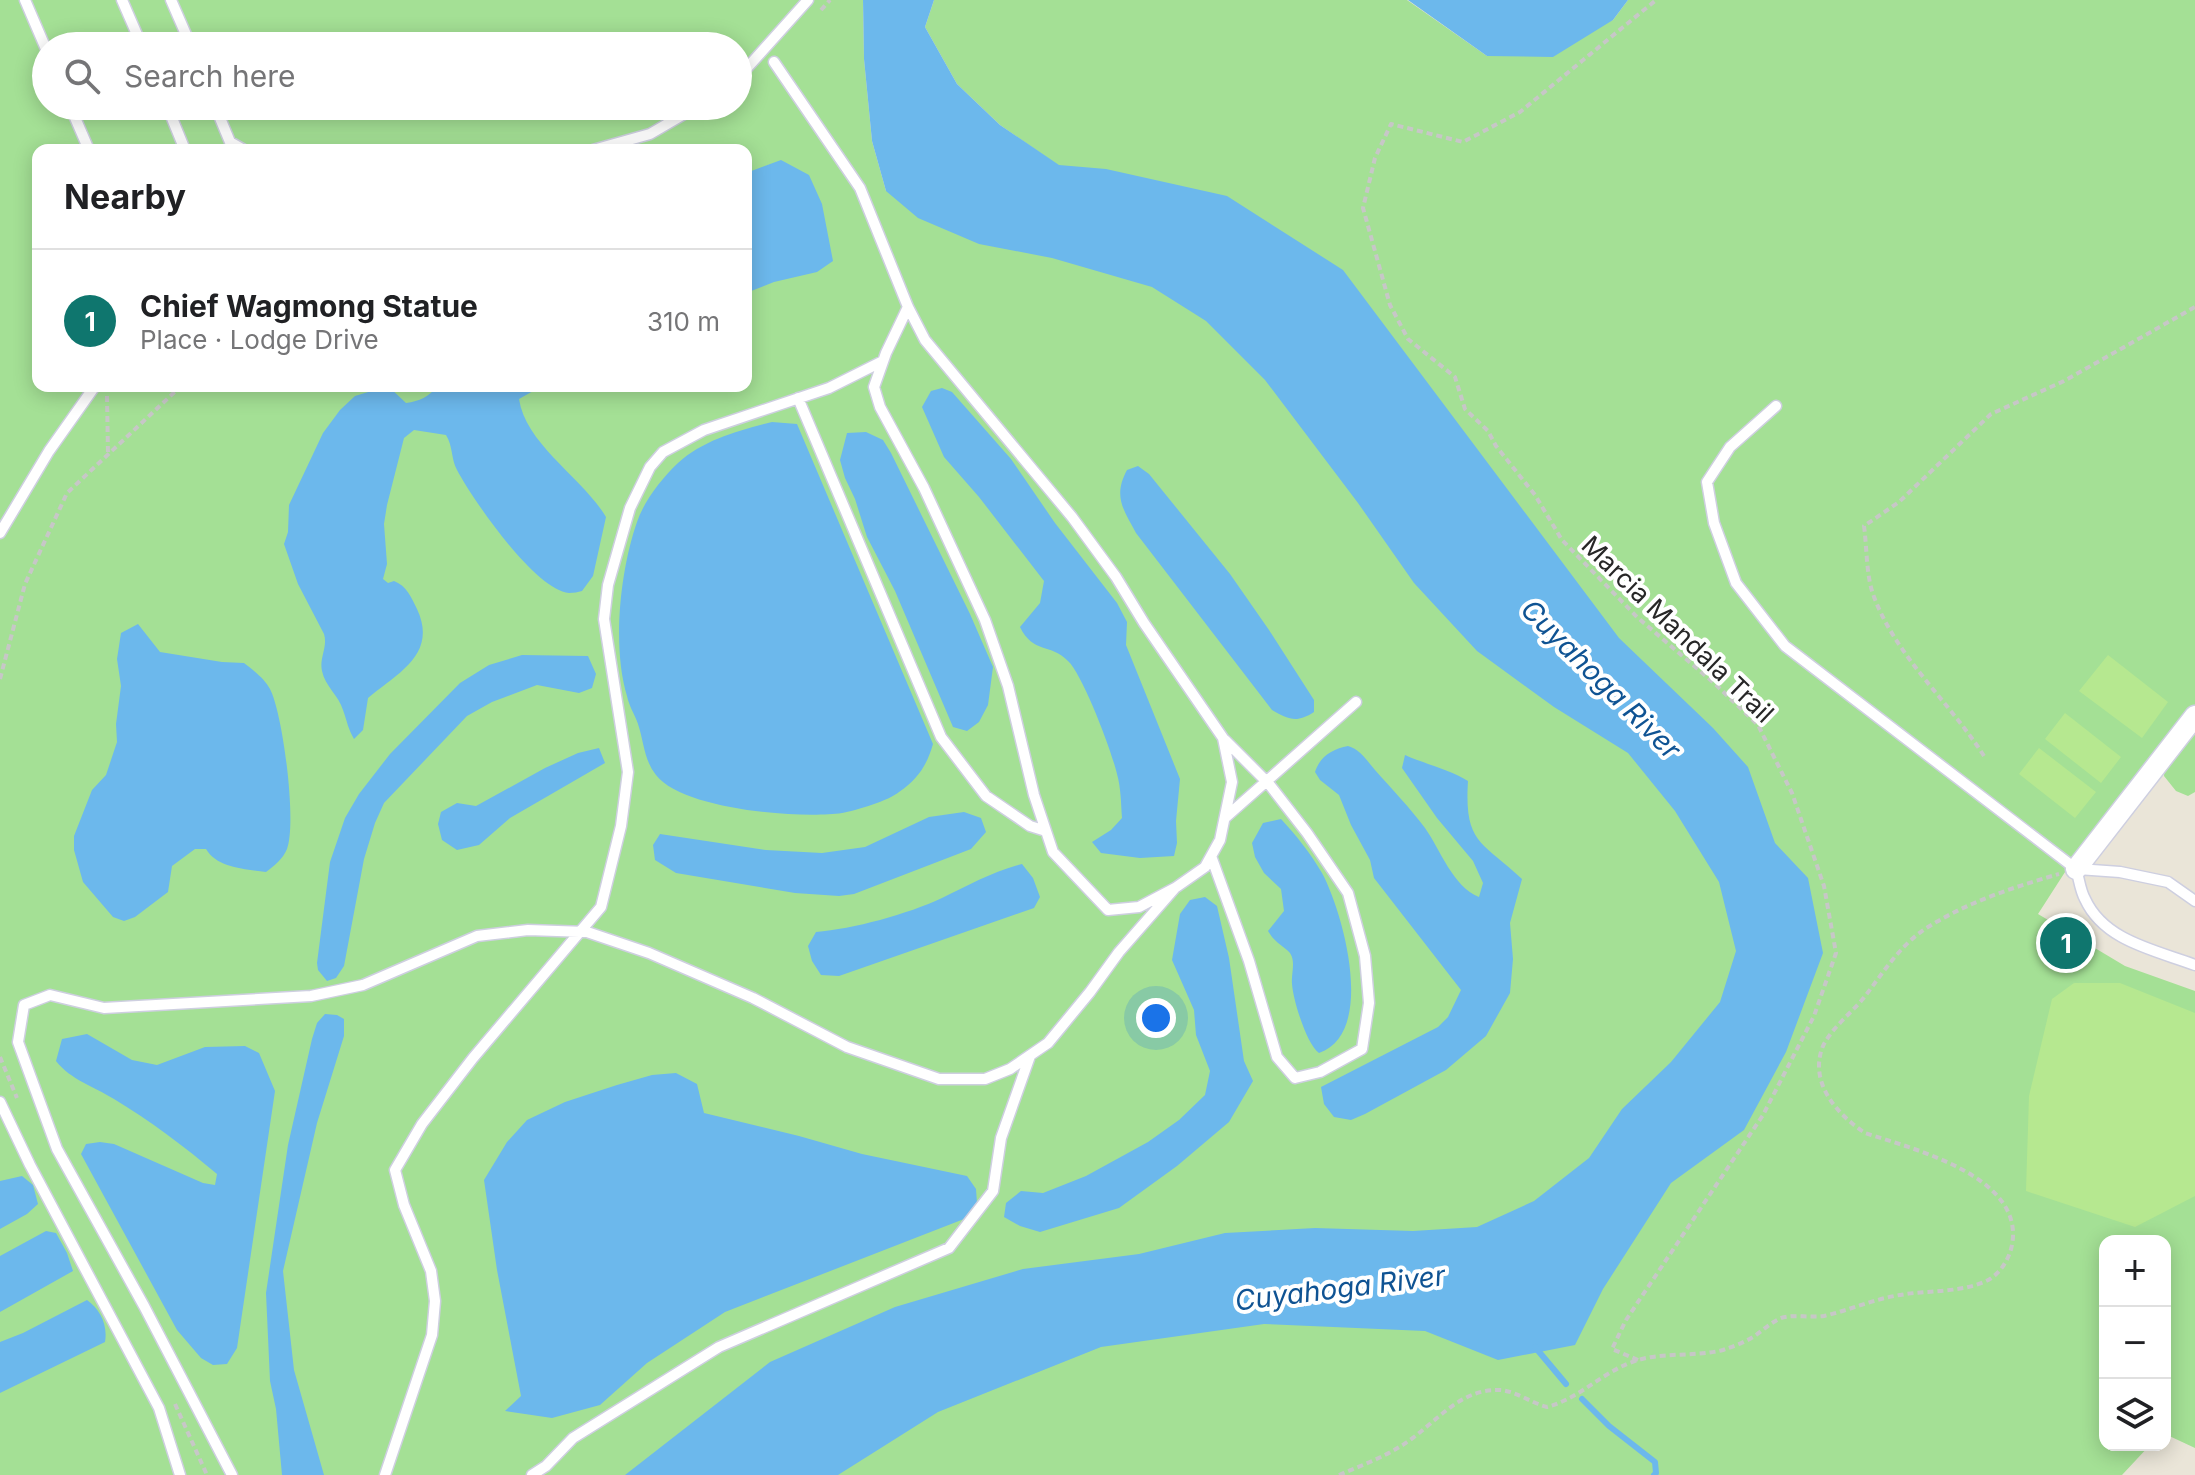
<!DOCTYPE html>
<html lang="en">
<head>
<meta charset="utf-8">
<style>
	:root { --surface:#fff; --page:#f2f2f2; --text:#202124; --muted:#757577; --line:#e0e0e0; --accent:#0f766e }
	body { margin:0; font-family:Inter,sans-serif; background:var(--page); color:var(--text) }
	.controls { position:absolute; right:24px; bottom:24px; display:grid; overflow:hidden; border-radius:16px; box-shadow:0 4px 20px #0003 }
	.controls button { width:72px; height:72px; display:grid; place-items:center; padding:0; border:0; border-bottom:2px solid var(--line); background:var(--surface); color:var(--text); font:40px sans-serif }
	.you { position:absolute; left:1156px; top:1018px; width:28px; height:28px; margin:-20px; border:6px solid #fff; border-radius:50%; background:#1a73e8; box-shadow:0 0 0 12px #1a73e833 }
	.badge { display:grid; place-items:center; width:52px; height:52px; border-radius:50%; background:var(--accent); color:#fff; font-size:26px; font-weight:700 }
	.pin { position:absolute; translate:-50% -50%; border:4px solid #fff; box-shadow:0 2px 8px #0006 }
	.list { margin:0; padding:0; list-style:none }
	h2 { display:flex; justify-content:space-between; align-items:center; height:104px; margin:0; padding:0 32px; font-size:34px }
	h2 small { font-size:26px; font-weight:400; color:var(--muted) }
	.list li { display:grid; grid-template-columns:52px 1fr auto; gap:24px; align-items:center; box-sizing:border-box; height:144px; padding:0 32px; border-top:2px solid var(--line) }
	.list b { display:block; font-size:30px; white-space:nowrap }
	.list p { margin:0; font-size:26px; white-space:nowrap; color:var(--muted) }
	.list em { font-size:26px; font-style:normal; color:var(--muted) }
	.icon { flex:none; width:44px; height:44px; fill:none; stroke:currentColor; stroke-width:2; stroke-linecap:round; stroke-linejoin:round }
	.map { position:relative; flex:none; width:2195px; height:1475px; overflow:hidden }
	.search { position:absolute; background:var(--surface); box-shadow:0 4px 20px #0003; left:32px; top:32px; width:720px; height:88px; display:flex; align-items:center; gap:20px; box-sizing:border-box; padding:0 28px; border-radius:44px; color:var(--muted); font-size:30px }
	.panel { position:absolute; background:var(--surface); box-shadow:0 4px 20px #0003; left:32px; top:144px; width:720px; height:248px; border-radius:16px }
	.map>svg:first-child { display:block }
	.green { fill:#a4e095; fill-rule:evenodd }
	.pitch { fill:#b6e890 }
	.water { fill:#6cb8ec }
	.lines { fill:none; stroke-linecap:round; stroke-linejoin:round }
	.stream { stroke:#6cb8ec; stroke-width:6 }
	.lane-casing { stroke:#cecfe0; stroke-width:13 }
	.street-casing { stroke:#cecfe0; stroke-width:23 }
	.path { stroke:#c7c7c7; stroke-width:4; stroke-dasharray:6 4; stroke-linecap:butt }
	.lane { stroke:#fff; stroke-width:10 }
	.street { stroke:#fff; stroke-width:20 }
	.labels { text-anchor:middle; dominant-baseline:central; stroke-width:8; stroke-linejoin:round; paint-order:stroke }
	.street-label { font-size:26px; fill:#272727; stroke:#fff }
	.water-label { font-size:28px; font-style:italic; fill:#0f5393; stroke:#fff }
</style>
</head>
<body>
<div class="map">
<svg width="2195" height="1475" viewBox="0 0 2195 1475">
	<rect width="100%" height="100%" fill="#eae5d8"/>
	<path class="green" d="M0 0H863L864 59 872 141 886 191 1059 166 1000 125 957 84 925 27 934 0H1407L1487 56 1613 20 1628 0H2195V708L2085 841 2038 914 2125 966 2195 991V1448L2165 1434V1241H2105V1445H2150L2122 1475H0ZM46 46H738V106H46ZM38 150H746V386H38Z
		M2195 726V792L2188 796 2176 791 2164 776 2165 763Z"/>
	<path class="pitch" d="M2108 655 2168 702 2142 738 2079 691Z
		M2065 713 2121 757 2101 783 2045 739Z
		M2039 748 2096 792 2075 818 2019 774Z
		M2074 983H2120L2195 1013V1196L2135 1227 2026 1191 2029 1096 2052 999Z"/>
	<path class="water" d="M863 0H934L925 27 957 84 1000 125 1059 165 1106 169 1227 196 1343 270 1619 638 1713 728 1748 767 1775 843 1808 878 1823 953 1786 1052 1744 1130 1671 1183 1603 1289 1575 1345 1498 1360 1425 1331 1264 1324 1101 1347 938 1412 838 1475H625L770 1362 895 1307 1023 1269 1139 1254 1225 1233 1315 1228 1413 1231 1477 1227 1534 1201 1589 1158 1622 1109 1671 1062 1720 1002 1736 951 1719 882 1675 811 1628 753 1554 707 1477 651 1414 583 1358 503 1265 380 1206 321 1152 287 1052 258 979 244 918 218 886 191 872 141 864 59Z
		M1408 0H1628L1613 20 1553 57 1487 56Z
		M781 160 809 175 822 204 833 261 817 272 774 282 746 293V173Z
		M388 386 406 403C420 401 428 397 438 386H542L519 399C526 445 583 478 606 517L593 576 582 591C578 592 574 593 569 593 535 590 473 500 457 470 451 459 453 446 446 435L414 430 404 438 387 505 384 524 387 564 383 579 388 583 394 581C407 586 411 597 417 609 438 654 398 673 368 698L363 730 354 739C348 729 347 721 343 710 339 696 325 686 322 671 319 658 328 647 324 634L298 584 284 544 288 532 289 505 323 433 340 410 355 396Z
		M942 388 952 392 1011 459 1055 523 1117 603 1127 622 1126 645 1180 779 1176 821 1177 843 1174 856 1140 858 1101 853 1092 842 1111 830 1122 818C1121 804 1121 788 1117 774 1112 752 1083 675 1068 661 1051 643 1033 654 1020 627L1040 603 1044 581 979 497 944 457 922 407 931 391Z
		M772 422 797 424 933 744C927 765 918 779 899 792 890 800 855 811 842 813 801 819 683 810 656 775 644 760 644 742 638 724 635 715 629 706 627 696 612 647 620 571 637 522 644 501 662 478 678 463 703 440 740 430 772 422Z
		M866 432 883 440 891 453 970 614 993 667 988 705 979 722 967 731 953 727 895 591 867 537 855 499 845 478 840 460 847 433Z
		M1138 466 1149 474 1230 574 1269 630 1314 700V712C1297 723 1289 720 1272 710L1136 533C1123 509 1113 496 1127 470Z
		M138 624 160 652 222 662 244 663C253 670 265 679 270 689 283 714 297 823 287 849 283 859 274 866 266 872 245 869 217 868 206 849H195L172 866 168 892 135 917 124 921 113 917 83 882 74 850V836L92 790 106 775 117 742 116 724 121 686 117 659 121 633Z
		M522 655 588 656 596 674 592 688 579 693 537 685 492 702 467 716 384 803 375 823 364 859 344 966 336 978 327 981 318 970 317 963 330 862 345 818 359 794 390 754 460 683 489 665Z
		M1348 746C1360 749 1367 761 1375 770 1392 789 1410 808 1425 828 1440 849 1453 887 1479 897L1483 883 1473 861 1437 818 1402 768 1405 755C1425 764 1451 770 1468 781 1464 844 1482 841 1522 879L1510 923 1513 959 1510 993 1486 1036 1446 1070 1365 1114 1351 1120 1334 1117 1324 1104 1321 1087 1438 1027 1448 1017 1461 990 1374 878 1370 860 1351 825 1339 795 1320 780 1315 772C1320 756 1333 749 1348 746Z
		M599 748 605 763 510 818 479 845 457 850 442 840 438 824 441 812 457 803 476 806 545 768 578 753Z
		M964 812 981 818 986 832 971 849 854 894 839 896 795 893 676 873 655 860 653 845 660 834 766 850 822 853 865 847 929 817Z
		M1281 819C1296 835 1311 854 1322 873 1343 912 1377 1033 1319 1053 1307 1045 1293 1000 1292 984 1291 974 1296 962 1290 953 1283 945 1275 943 1268 931L1284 911 1281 889 1264 873 1255 857 1252 843 1263 823Z
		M1022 864 1033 878 1040 897 1034 908 839 976 821 975 812 961 808 946 816 932C853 929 908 914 942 898 969 885 992 872 1022 864Z
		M1205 897 1217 906 1229 958 1244 1061 1253 1081 1229 1122 1177 1166 1119 1208 1040 1232 1020 1226 1004 1217 1006 1203 1021 1191 1043 1193 1086 1176 1148 1142 1179 1120 1205 1095 1210 1071 1196 1035 1194 1010 1172 960 1180 914 1190 900Z
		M325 1014 337 1015 344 1019V1036L317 1123 283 1271 294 1370 324 1475H282L276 1409 270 1381 266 1293 288 1145 312 1039 317 1023Z
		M87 1034 132 1060 157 1065 205 1047 245 1046 259 1053 275 1091 237 1348 227 1364 213 1365 201 1358 177 1330 81 1154 86 1144 100 1142 114 1144 203 1183 215 1185 217 1174C185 1147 149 1120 114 1099 93 1086 71 1080 56 1061L62 1039Z
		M676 1073 697 1084 704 1113 799 1136 862 1154 967 1176 976 1189 977 1203 964 1219 725 1312 647 1363 600 1405 552 1418 505 1411 521 1396 497 1270 484 1180 507 1142 527 1120 565 1102 617 1085 652 1075Z
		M22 1176 33 1185 38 1204 27 1214 0 1229V1181Z
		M46 1231 56 1233 67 1253 73 1271 0 1312V1256Z
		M87 1300C100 1309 108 1325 105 1342L0 1393V1342L23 1333Z"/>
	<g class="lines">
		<path class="stream" d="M1535 1347 1566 1384
			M1582 1399 1609 1426 1655 1462 1656 1473 1654 1475"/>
		<defs>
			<path id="lane" d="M25 0 46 49
				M122 0 142 46
				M171 0 191 46
				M774 62 860 188 906 302 908 307 925 340 1072 517 1116 577 1144 623 1223 738 1232 782 1220 840 1205 867 1175 888 1139 907 1108 910 1053 852 1034 795 1008 686 985 620 924 488 880 407 874 387 886 353 908 307
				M738 78 808 0
				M70 106 89 150
				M167 106 185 150
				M215 106 230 142 244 150
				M593 150 650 134 698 106
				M798 398 941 737 986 796 1030 826 1046 831
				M1776 406 1730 447 1707 482 1714 523 1736 583 1785 646 2076 869C2079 878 2080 890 2085 899 2104 941 2155 950 2195 965
				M0 533 49 451 95 386
				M1226 817 1356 702
				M1211 856 1249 961 1277 1057 1295 1078 1320 1072 1362 1049 1369 1003 1365 956 1348 893 1307 833 1269 784 1225 740
				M2078 869 2120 872 2168 882 2195 901
				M0 1102 30 1165 159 1408 180 1475
				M232 1475 144 1306 57 1149 18 1042 24 1005 50 995 104 1008 311 996 363 985 477 936 528 930 587 932 649 953 753 998 847 1047 939 1079H985L1010 1069 1048 1043 1090 992 1119 952 1175 888
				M385 1475 432 1335 435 1301 431 1271 404 1205 395 1170 422 1124 473 1058 601 907 621 826 628 772 604 619 608 585 630 508 650 467 663 452 704 430 829 388 883 361
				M532 1475 546 1466 573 1438 719 1347 949 1248 993 1191 1001 1138 1030 1056"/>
			<path id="street" d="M2076 869 2195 716"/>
		</defs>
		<use href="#lane" class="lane-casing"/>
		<use href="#street" class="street-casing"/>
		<path class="path" d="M821 10 830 0
			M107 396 108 454
			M0 679 25 584 67 493 181 386
			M1984 756C1949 701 1895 656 1873 594 1866 574 1867 547 1864 526L1899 502 1991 414 2064 381 2195 307
			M0 1057 17 1098
			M1638 1360 1612 1349 1626 1320 1763 1115 1814 1016 1836 953 1824 886 1792 793 1758 725 1714 683 1637 617 1562 540 1535 495 1496 446 1488 431 1465 409 1455 377 1408 339 1390 305 1363 208 1375 158 1391 124 1463 142 1520 112 1656 0
			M175 1404 207 1475
			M1339 1475C1360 1466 1382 1458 1401 1446 1434 1426 1458 1388 1500 1390 1516 1391 1531 1403 1547 1407 1581 1398 1604 1370 1638 1360 1666 1352 1695 1357 1723 1350 1734 1346 1746 1342 1756 1335 1764 1329 1772 1322 1781 1318 1795 1314 1810 1318 1824 1316 1850 1310 1874 1299 1900 1295 1928 1290 1958 1293 1984 1282 1999 1276 2009 1260 2012 1245 2025 1176 1913 1149 1865 1133 1838 1115 1808 1083 1823 1046 1832 1027 1854 1011 1866 995 1885 970 1901 944 1928 927 1968 902 2014 887 2059 874"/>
		<use href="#lane" class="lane"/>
		<use href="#street" class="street"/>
	</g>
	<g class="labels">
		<g class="street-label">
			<text transform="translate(1678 629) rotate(44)">Marcia Mandala Trail</text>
		</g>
		<g class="water-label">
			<text transform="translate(1601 679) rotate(45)">Cuyahoga River</text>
			<text transform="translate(1340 1288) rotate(-7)">Cuyahoga River</text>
		</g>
	</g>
</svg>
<div class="controls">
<button>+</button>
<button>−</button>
<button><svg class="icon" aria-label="layers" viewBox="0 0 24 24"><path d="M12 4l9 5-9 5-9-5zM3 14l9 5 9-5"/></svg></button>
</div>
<div class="you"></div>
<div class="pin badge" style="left:2066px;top:943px">1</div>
<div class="search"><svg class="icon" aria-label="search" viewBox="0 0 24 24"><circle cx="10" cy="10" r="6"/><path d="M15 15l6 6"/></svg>Search here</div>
<section class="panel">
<h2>Nearby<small></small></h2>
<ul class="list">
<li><span class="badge">1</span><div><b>Chief Wagmong Statue</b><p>Place · Lodge Drive</p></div><em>310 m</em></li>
</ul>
</section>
</div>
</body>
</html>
